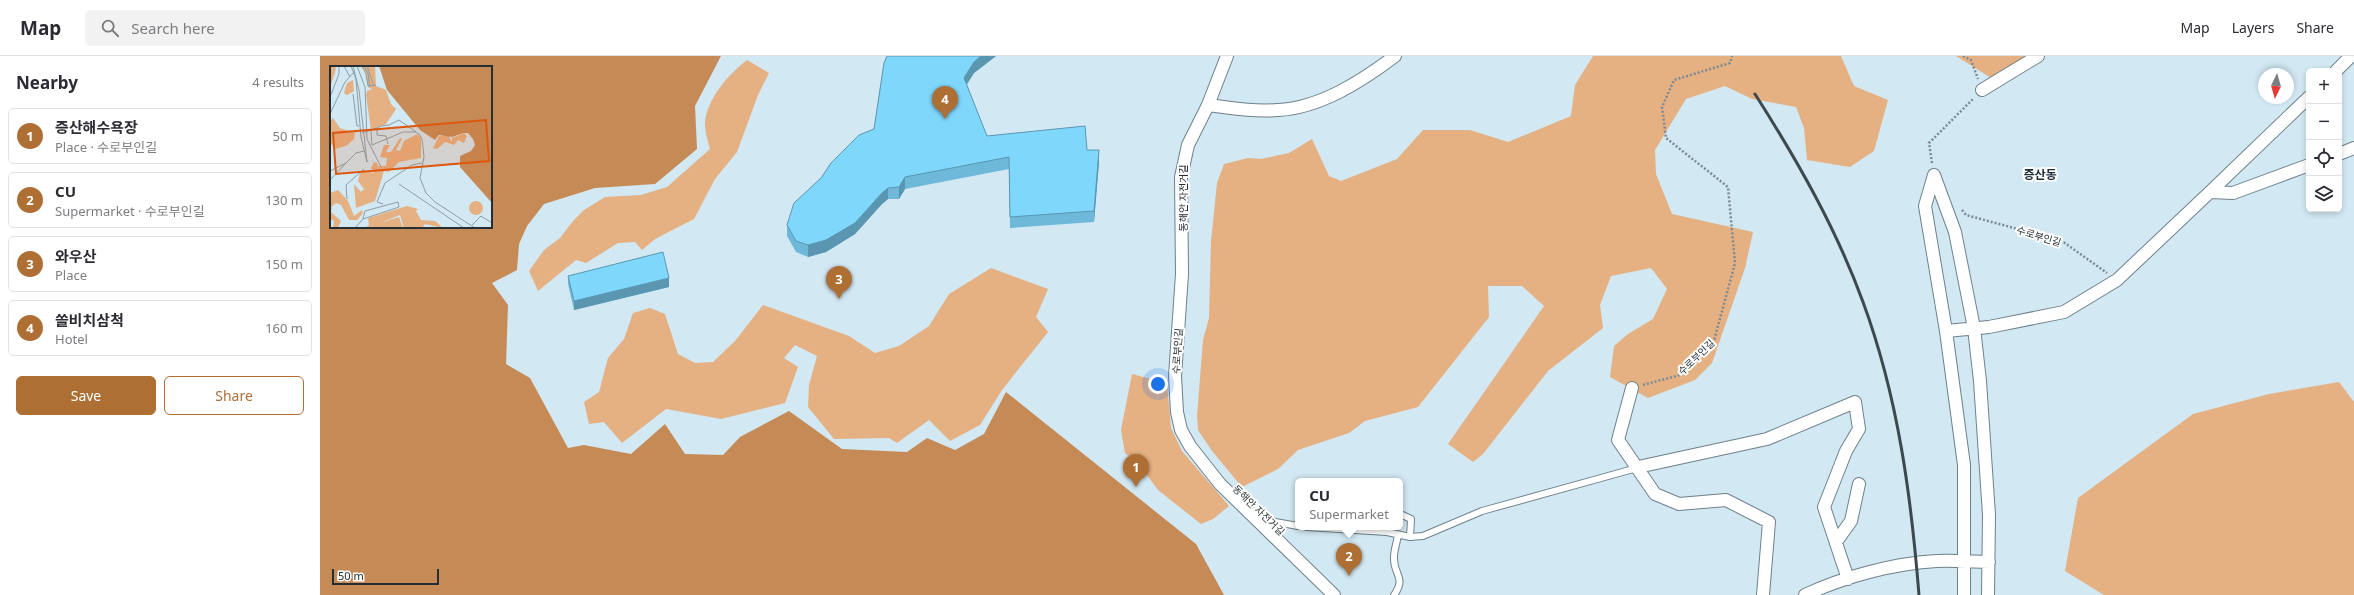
<!DOCTYPE html>
<html lang="en">
<head>
<meta charset="utf-8">
<style>
	:root { --surface:#fff; --page:#f2f2f3; --text:#2b2b33; --muted:#7c7c81; --line:#e1e1e2; --accent:#ad6f34 }
	body { margin:0; font-family:"Noto Sans","Noto Sans KR",sans-serif; background:var(--page); color:var(--text) }
	.controls { position:absolute; right:12px; top:12px; display:grid; overflow:hidden; border-radius:6px; box-shadow:0 2px 6px #0003 }
	.controls button { width:36px; height:36px; display:grid; place-items:center; padding:0; border:0; border-bottom:1px solid var(--line); background:var(--surface); color:var(--text); font:20px sans-serif }
	.compass { position:absolute; left:1938px; top:12px; width:36px; height:36px; border-radius:50%; background:var(--surface); box-shadow:0 2px 6px #0003; rotate:185deg }
	.scale { position:absolute; left:12px; bottom:10px; width:107px; box-sizing:border-box; padding-left:4px; border:2px solid #252e32; border-top:0; font-size:11px; line-height:14px; white-space:nowrap; color:#252e32; -webkit-text-stroke:3px #fff; paint-order:stroke }
	.you { position:absolute; left:838px; top:328px; width:14px; height:14px; margin:-10px; border:3px solid #fff; border-radius:50%; background:#1a73e8; box-shadow:0 0 0 6px #1a73e833 }
	.badge { display:grid; place-items:center; width:26px; height:26px; border-radius:50%; background:var(--accent); color:#fff; font-size:13px; font-weight:700 }
	.pin { position:absolute; translate:-50% -33px; filter:drop-shadow(0 1px 2px #0008) }
	.pin::after { content:''; position:absolute; top:21px; width:14px; height:12px; background:inherit; clip-path:polygon(0 0,100% 0,50% 100%) }
	.popup { position:absolute; left:975px; top:422px; width:108px; height:52px; box-sizing:border-box; display:grid; place-content:center; border-radius:6px; background:var(--surface); filter:drop-shadow(0 1px 3px #0005); font-size:13px; white-space:nowrap; color:var(--muted) }
	.popup b { font-size:15px; color:var(--text) }
	.popup::after { content:''; position:absolute; left:50%; top:100%; margin-left:-8px; border:8px solid transparent; border-top-color:var(--surface) }
	.list { margin:0; padding:0; list-style:none }
	h2 { display:flex; justify-content:space-between; align-items:center; height:52px; margin:0; padding:0 16px; font-size:17px }
	h2 small { font-size:13px; font-weight:400; color:var(--muted) }
	.list li { display:grid; grid-template-columns:26px 1fr auto; gap:12px; align-items:center; box-sizing:border-box; height:56px; margin:0 8px 8px; padding:0 8px; border:1px solid var(--line); border-radius:6px }
	.list b { display:block; font-size:15px; white-space:nowrap }
	.list p { margin:0; font-size:13px; white-space:nowrap; color:var(--muted) }
	.list em { font-size:13px; font-style:normal; color:var(--muted) }
	.actions { display:flex; gap:8px; padding:12px 16px }
	.actions a { flex:1; padding:9px 0; border:1px solid var(--accent); border-radius:6px; text-align:center; font-size:14px; color:var(--accent) }
	.actions .main { background:var(--accent); color:#fff }
	.icon { flex:none; width:22px; height:22px; fill:none; stroke:currentColor; stroke-width:2; stroke-linecap:round; stroke-linejoin:round }
	.map { position:relative; flex:none; width:2034px; height:539px; overflow:hidden }
	header { display:flex; align-items:center; gap:24px; box-sizing:border-box; height:56px; padding:0 20px; background:var(--surface); border-bottom:1px solid var(--line) }
	header strong { font-size:19px }
	nav { display:flex; gap:22px; margin-inline-start:auto; font-size:14px }
	.search { width:280px; height:36px; background:var(--page); display:flex; align-items:center; gap:10px; box-sizing:border-box; padding:0 14px; border-radius:6px; color:var(--muted); font-size:15px }
	main { display:flex }
	aside { flex:1; background:var(--surface) }
	.map>svg:first-child { display:block }
	.green { fill:#e5b082 }
	.water { fill:#c58a56; fill-rule:evenodd }
	.lines { fill:none; stroke-linecap:round; stroke-linejoin:round }
	.lane-casing { stroke:#6d818a; stroke-width:8 }
	.street-casing { stroke:#6d818a; stroke-width:14 }
	.path { stroke:#7c8b93; stroke-width:2.5; stroke-dasharray:2 2; stroke-linecap:butt }
	.lane { stroke:#fff; stroke-width:6 }
	.street { stroke:#fff; stroke-width:12 }
	.rail { stroke:#3e494e; stroke-width:3 }
	.wall { fill:#6eb9d9 }
	.shaded-wall { fill:#5a96b0 }
	.building { fill:#80d7fc; stroke:#5a96b0 }
	.labels { text-anchor:middle; dominant-baseline:central; stroke-width:4; stroke-linejoin:round; paint-order:stroke }
	.street-label { font-size:10px; fill:#252e32; stroke:#fff }
	.quarter-label { font-size:12px; font-weight:bold; fill:#1c2e36; stroke:#fff }
	.inset-road { fill:none; stroke:#8d9ea6; stroke-width:1 }
	.view { fill:#de570e; fill-opacity:0.15; stroke:#de570e; stroke-width:2 }
	.inset-edge { fill:none; stroke:#252e32; stroke-width:2 }
</style>
</head>
<body>
<header>
<strong>Map</strong>
<div class="search"><svg class="icon" aria-label="search" viewBox="0 0 24 24"><circle cx="10" cy="10" r="6"/><path d="M15 15l6 6"/></svg>Search here</div>
<nav><a>Map</a><a>Layers</a><a>Share</a></nav>
</header>
<main>
<aside>
<h2>Nearby<small>4 results</small></h2>
<ul class="list">
<li><span class="badge">1</span><div><b>증산해수욕장</b><p>Place · 수로부인길</p></div><em>50 m</em></li>
<li><span class="badge">2</span><div><b>CU</b><p>Supermarket · 수로부인길</p></div><em>130 m</em></li>
<li><span class="badge">3</span><div><b>와우산</b><p>Place</p></div><em>150 m</em></li>
<li><span class="badge">4</span><div><b>쏠비치삼척</b><p>Hotel</p></div><em>160 m</em></li>
</ul>
<div class="actions"><a class="main">Save</a><a>Share</a></div>
</aside>
<div class="map">
<svg width="2034" height="539" viewBox="0 0 2034 539">
	<rect width="100%" height="100%" fill="#d2e8f3"/>
	<path class="green" d="M1273 0H1521L1534 30 1568 44 1554 95 1530 111 1487 104 1484 72 1476 51 1432 43 1405 30 1366 43 1335 94 1336 118 1352 158 1433 176 1425 212 1392 307 1375 324 1328 342 1290 321 1294 290 1308 278 1333 263 1347 233 1331 212 1291 220 1280 249 1283 272 1228 315 1163 398 1153 406 1128 388 1224 250 1202 230H1168L1169 261 1098 351 1045 365 1029 377 978 394 958 413 922 431 892 395 878 374 877 360 883 284 889 262 891 185 897 127 904 108 928 102 941 103 969 97 992 83 1009 120 1021 125 1077 103 1103 74H1150L1188 86 1251 60 1255 29Z
		M1636 0H1707L1676 25Z
		M427 4 449 17 438 39 417 96 395 123 374 163 335 183 322 194 315 186 298 187 266 207 256 204 218 235 209 215 224 194 240 182 253 165 264 154 285 141 321 139 347 131 390 93C388 85 385 76 385 68 386 43 409 18 427 4Z
		M671 212 728 233 716 261 728 276 682 334 660 369 630 385 609 364 577 387 569 382 514 383 488 351 489 329 497 300 475 289 464 302 478 311 465 347 401 363 346 353 302 387 284 366 269 368 264 346 279 336 288 302 304 283 313 257 330 252 345 258 358 298 375 307 393 306 415 285 443 249 529 280 555 297 579 290 609 270 629 238Z
		M812 318 847 327 851 372 862 395 909 450 893 463 881 468 838 434 818 407 805 397 801 374Z
		M2019 326 2034 346V539H1784L1745 515 1758 442 1873 358 1949 338Z"/>
	<path class="water" d="M0 0H401L375 50 377 93 335 128 275 132 224 148 207 170 199 188 197 214 172 227 188 249 186 308 210 322 248 392 264 389 311 398 345 368 365 398 403 399 420 381 469 355 522 393 587 396 607 382 635 394 664 378 686 336 876 488 904 539H0ZM11 11H171V171H11Z"/>
	<g class="lines">
		<defs>
			<path id="lane" d="M1080 458 1091 463 1090 481
				M939 463 978 470
				M987 471 1067 476 1090 481 1103 480 1162 455 1317 412
				M1074 539C1087 521 1073 519 1074 501 1074 494 1077 486 1078 479"/>
			<path id="street" d="M907 0 888 49 868 89 861 121 862 218 855 320 857 356 861 374 870 390 900 428 1014 539
				M2016 15 2031 0
				M1662 34 1718 0
				M888 49C911 52 934 56 958 54 1000 52 1042 25 1075 0
				M2019 98 2034 92
				M1890 136 1989 41
				M1626 275 1669 271 1744 256 1797 224 1890 136 1913 137 1989 109
				M1312 332 1298 384 1335 438 1359 448 1406 444 1449 466 1443 539
				M1318 411 1447 383 1535 346 1539 373 1526 395 1504 451 1528 523
				M1516 486 1531 465 1539 428
				M1485 539C1523 521 1575 507 1617 505 1634 504 1652 506 1669 506
				M1644 539V409L1626 275 1605 150 1614 119 1635 176 1654 272 1660 325 1669 459 1668 539"/>
		</defs>
		<use href="#lane" class="lane-casing"/>
		<use href="#street" class="street-casing"/>
		<path class="path" d="M1643 0 1651 4 1658 23
			M1612 107 1609 87 1654 42
			M1642 154 1646 159 1742 185 1787 217
			M1323 329 1360 319 1394 285 1415 207 1408 131 1346 82 1342 51 1354 24 1410 7 1412 0"/>
		<use href="#lane" class="lane"/>
		<use href="#street" class="street"/>
		<path class="rail" d="M1435 38C1477 104 1516 172 1543 246 1578 341 1591 439 1599 539"/>
	</g>
	<path class="wall" d="M567 0H676L654 17 646 29 667 80 767 94 779 106 774 166 690 172 689 113 585 133 579 143H568L562 148 535 178 506 196 488 201 476 196 467 180V169L501 122 554 73Z
		M248 220 349 231 254 254 248 228Z"/>
	<path class="shaded-wall" d="M661 0H676L654 17 644 33V22L654 6Z
		M779 94V106L774 166V155Z
		M585 121V133L579 143V131Z
		M568 132V143L562 148 535 178 506 196 488 201V189Z
		M349 222V231L254 254V245Z"/>
	<path class="building" d="M567 0H661L654 6 644 22 667 80 765 70 767 94H779L774 155 690 161 689 101 585 121 579 131 568 132 562 137 535 167 506 184 488 189 476 185 467 169 474 147 501 122 511 107 539 79 554 73 564 7Z
		M343 196 349 222 254 245 248 220Z"/>
	<g class="labels">
		<g class="street-label">
			<text transform="translate(863 142) rotate(-90)">동해안 자전거길</text>
			<text transform="translate(1719 180) rotate(17)">수로부인길</text>
			<text transform="translate(857 295) rotate(-86)">수로부인길</text>
			<text transform="translate(1376 301) rotate(-44)">수로부인길</text>
			<text transform="translate(939 454) rotate(44)">동해안 자전거길</text>
		</g>
		<g class="quarter-label">
			<text x="1720" y="118">증산동</text>
		</g>
	</g>
	<g transform="translate(10 10)">
		<rect width="162" height="162" fill="#d2e8f3"/>
		<path d="M0 0H5L6 3 0 22ZM31 0H45L46 20 56 24 61 38 66 43 56 58 41 64 36 29 37 25 42 23 38 21 36 7ZM23 14 24 25 17 29 14 27 17 17ZM3 52 10 62 25 67 24 73 16 80 5 83 0 76V55ZM134 67 137 70 134 77 128 74 124 79 115 76 107 83 103 82 109 70 118 69 122 76V72ZM87 68 91 72V92L69 96 59 106 54 105 45 135 26 142 24 118 31 126 34 123 28 115 30 107 33 104 44 107 41 102 44 96 47 97 48 100H56L57 92 50 91 54 79H60L56 86H61L70 72 72 73 66 84 70 85 74 75ZM8 124 18 135 24 150 32 144 33 147 27 154H19L11 139 6 137 2 140 1 146 11 155 8 162H3L4 155 0 153V127ZM139 142a7 7 0 1 1 14 0a7 7 0 1 1-14 0ZM77 140 88 143 86 145 91 154 105 155 113 162 95 158 92 162H74L70 149 50 157 69 151 73 162H35L39 159 38 152Z" fill="#e5b082"/>
		<path d="M49 0H162V137L130 101V90L141 85 145 79 143 73 138 67H133L122 71 109 69 105 74 90 64 57 24Z" fill="#c58a56"/>
		<path class="inset-road" d="M14 0 20 11M21 0 26 13 31 71 37 96 29 24 23 0M27 0 35 21 37 73 51 101M32 0 36 8 38 20 46 19M34 0 38 7 40 21M37 0 44 20M23 28 27 60H29M0 31 9 8V0M0 48 15 16 24 6M41 65 42 79M32 67 47 62M58 78 56 70 47 69V62L51 60 59 59 69 54 89 68 92 73 94 91 90 112 96 127 105 136 145 162M42 79 73 66H86M0 105 16 97 26 87 34 85M0 114 16 97M69 118 134 162M17 133 16 119 34 103M53 138 47 136 55 117 82 99 92 97M142 159 151 150 162 157M25 162 33 153 35 145 68 136 69 141 33 153"/>
		<path class="view" d="M156 54 159 95 6 108 3 67Z"/>
		<rect width="162" height="162" class="inset-edge"/>
	</g>
</svg>
<div class="controls">
<button>+</button>
<button>−</button>
<button><svg class="icon" aria-label="locate" viewBox="0 0 24 24"><circle cx="12" cy="12" r="6"/><path d="M12 2v4M12 18v4M2 12h4M18 12h4"/></svg></button>
<button><svg class="icon" aria-label="layers" viewBox="0 0 24 24"><path d="M12 4l9 5-9 5-9-5zM3 14l9 5 9-5"/></svg></button>
</div>
<svg class="compass" viewBox="-18 -18 36 36"><path d="M0-13l5 13h-10z" fill="#e53935"/><path d="M0 13l5-13h-10z" fill="#7c7c81"/></svg>
<div class="scale">50 m</div>
<div class="you"></div>
<div class="pin badge" style="left:816px;top:431px">1</div>
<div class="pin badge" style="left:1029px;top:520px">2</div>
<div class="popup"><b>CU</b>Supermarket</div>
<div class="pin badge" style="left:519px;top:243px">3</div>
<div class="pin badge" style="left:625px;top:63px">4</div>
</div>
</main>
</body>
</html>
